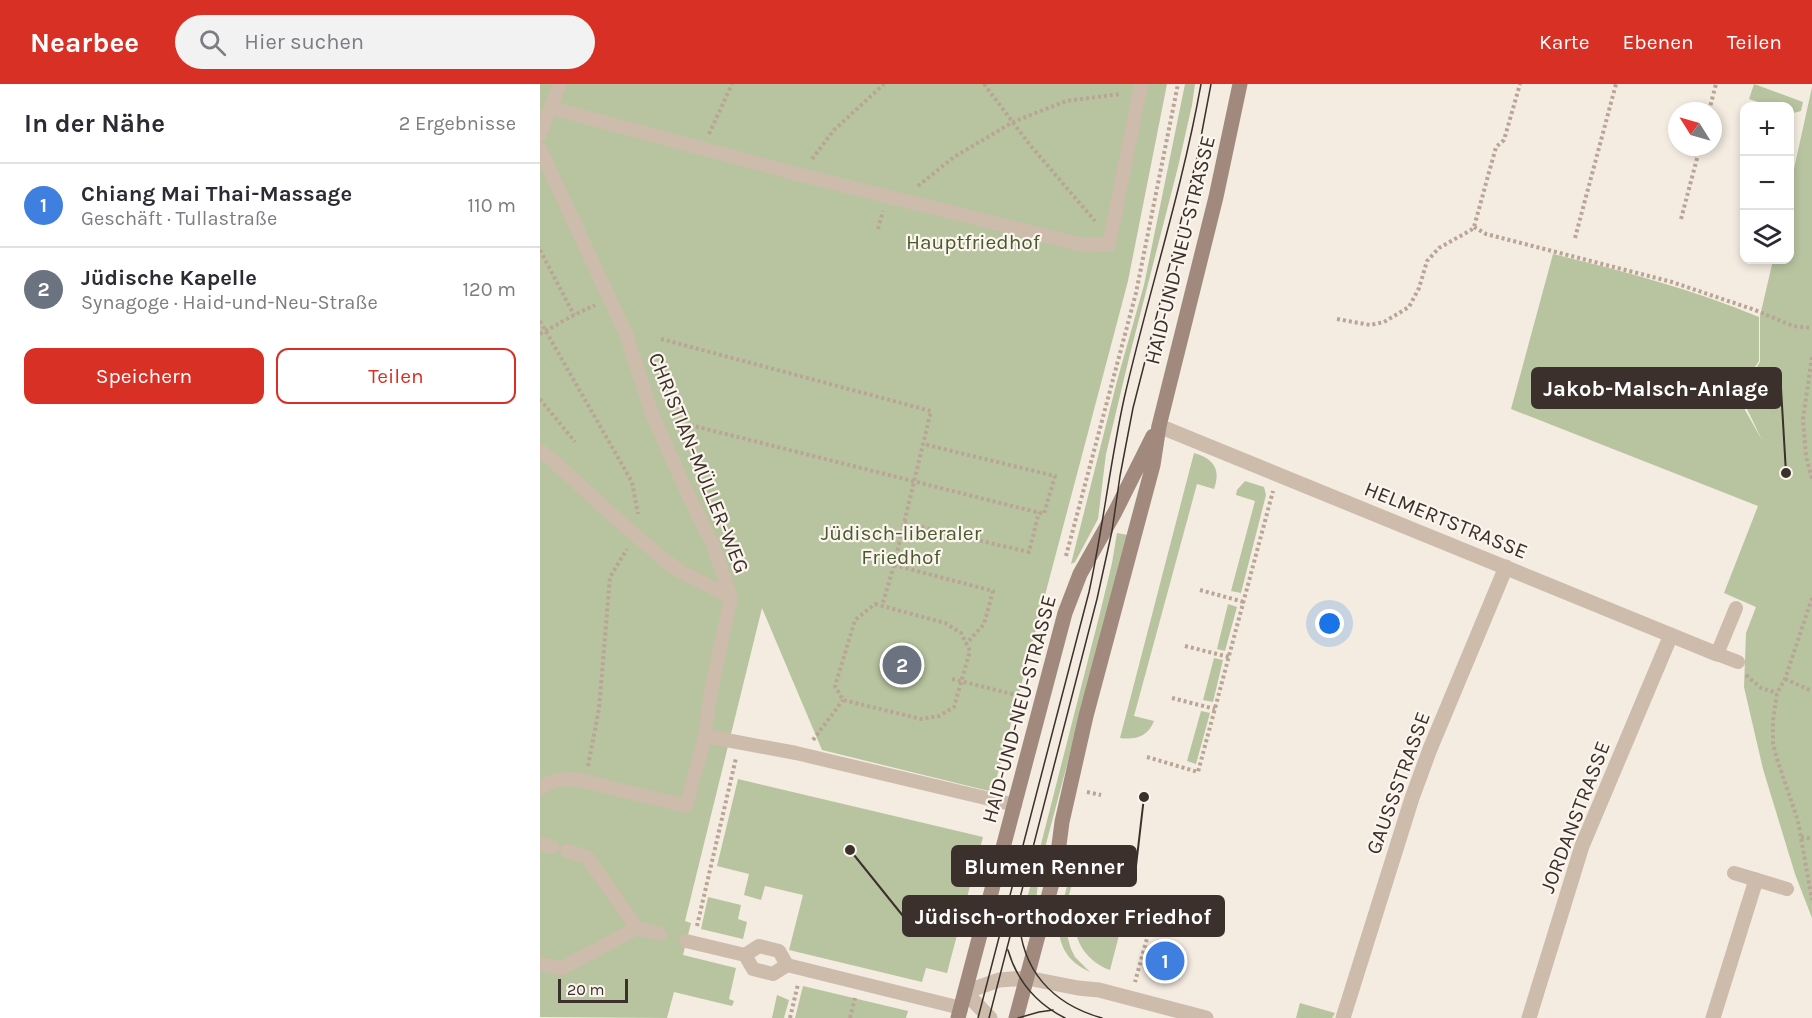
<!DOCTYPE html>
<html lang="de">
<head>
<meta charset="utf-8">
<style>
	:root { --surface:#fff; --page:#f2f2f3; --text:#2b2b33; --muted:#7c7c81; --line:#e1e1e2; --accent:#d93025 }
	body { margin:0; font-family:Karla,sans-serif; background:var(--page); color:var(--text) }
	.controls { position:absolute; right:18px; top:18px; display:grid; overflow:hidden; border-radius:12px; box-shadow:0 3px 9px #0003 }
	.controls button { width:54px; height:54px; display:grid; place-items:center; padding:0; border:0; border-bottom:2px solid var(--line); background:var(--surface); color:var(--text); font:30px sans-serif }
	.compass { position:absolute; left:1128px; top:18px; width:54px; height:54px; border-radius:50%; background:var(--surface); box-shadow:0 3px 9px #0003; rotate:307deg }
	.scale { position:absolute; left:18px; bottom:15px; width:70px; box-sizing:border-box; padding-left:6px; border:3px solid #3b302b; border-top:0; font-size:16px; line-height:21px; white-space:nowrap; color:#3b302b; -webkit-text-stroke:4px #fbf5ee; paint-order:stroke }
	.you { position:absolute; left:790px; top:540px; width:21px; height:21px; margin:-15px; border:4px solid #fff; border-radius:50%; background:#1a73e8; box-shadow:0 0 0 9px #1a73e833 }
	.badge { display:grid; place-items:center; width:39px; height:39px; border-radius:50%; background:var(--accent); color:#fff; font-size:20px; font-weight:700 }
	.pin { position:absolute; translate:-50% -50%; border:3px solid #fff; box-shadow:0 2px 6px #0006 }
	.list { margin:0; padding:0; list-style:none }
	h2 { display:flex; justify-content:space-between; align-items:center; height:78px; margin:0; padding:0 24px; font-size:26px }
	h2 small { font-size:20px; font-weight:400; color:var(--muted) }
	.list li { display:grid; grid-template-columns:39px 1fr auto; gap:18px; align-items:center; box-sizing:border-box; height:84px; padding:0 24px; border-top:2px solid var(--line) }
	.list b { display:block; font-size:22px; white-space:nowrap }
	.list p { margin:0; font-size:20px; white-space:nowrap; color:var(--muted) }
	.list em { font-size:20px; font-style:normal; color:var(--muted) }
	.actions { display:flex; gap:12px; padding:18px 24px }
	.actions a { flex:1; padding:14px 0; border:2px solid var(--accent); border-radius:12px; text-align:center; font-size:21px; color:var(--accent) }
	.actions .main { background:var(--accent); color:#fff }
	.icon { flex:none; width:33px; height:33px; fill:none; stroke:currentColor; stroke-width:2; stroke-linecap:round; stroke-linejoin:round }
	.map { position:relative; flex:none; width:1272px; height:934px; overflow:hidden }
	header { display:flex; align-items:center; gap:36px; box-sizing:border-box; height:84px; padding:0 30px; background:var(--accent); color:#fff }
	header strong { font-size:28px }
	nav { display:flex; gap:33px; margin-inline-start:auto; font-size:21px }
	.search { width:420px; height:54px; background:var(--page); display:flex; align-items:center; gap:15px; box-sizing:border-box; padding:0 21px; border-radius:33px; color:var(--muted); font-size:22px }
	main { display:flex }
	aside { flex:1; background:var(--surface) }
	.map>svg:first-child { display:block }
	.green { fill:#b8c4a0 }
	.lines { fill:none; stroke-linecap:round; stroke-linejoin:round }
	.path { stroke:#b9a596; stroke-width:4; stroke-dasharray:3 3; stroke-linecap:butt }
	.service { stroke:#cdbbac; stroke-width:14 }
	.minor { stroke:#cdbbac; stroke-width:15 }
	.tertiary { stroke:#cdbbac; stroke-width:15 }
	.secondary { stroke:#a18a7d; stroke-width:15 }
	.tram { stroke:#3b302b; stroke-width:1.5 }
	.labels { text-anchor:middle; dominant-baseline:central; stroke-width:4.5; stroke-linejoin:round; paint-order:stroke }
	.park-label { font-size:21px; fill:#4a5a2e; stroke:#fbf5ee }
	.street-label { font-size:21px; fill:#3b302b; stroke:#fbf5ee }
	.leader { fill:none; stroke:#3b302b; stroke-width:2 }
	.callout-dot { fill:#3b302b; stroke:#fbf5ee; stroke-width:2 }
	.callout { fill:#3b302b; stroke:#3b302b; stroke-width:2 }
	.callout-label { font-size:22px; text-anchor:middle; font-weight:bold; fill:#fff }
</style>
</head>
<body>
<header>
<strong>Nearbee</strong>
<div class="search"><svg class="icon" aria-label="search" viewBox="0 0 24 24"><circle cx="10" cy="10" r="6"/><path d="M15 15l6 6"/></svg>Hier suchen</div>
<nav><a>Karte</a><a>Ebenen</a><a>Teilen</a></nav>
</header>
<main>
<aside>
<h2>In der Nähe<small>2 Ergebnisse</small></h2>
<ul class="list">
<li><span class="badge" style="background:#3f7fe0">1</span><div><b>Chiang Mai Thai-Massage</b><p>Geschäft · Tullastraße</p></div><em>110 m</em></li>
<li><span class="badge" style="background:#6b7280">2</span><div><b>Jüdische Kapelle</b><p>Synagoge · Haid-und-Neu-Straße</p></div><em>120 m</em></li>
</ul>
<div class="actions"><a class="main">Speichern</a><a>Teilen</a></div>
</aside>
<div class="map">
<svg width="1272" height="934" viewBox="0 0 1272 934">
	<rect width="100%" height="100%" fill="#f4ebe1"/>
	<path class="green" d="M0 0H627L588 197 453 708 282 666 222 524 145 837 151 839 143 871 196 884 189 915 194 917 192 922 134 908 127 934 0 933Z
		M645 0H655L652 21 638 83 589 274 566 370 558 435 535 478 531 480 577 297 604 201Z
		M1214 0 1263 18 1261 27 1250 30V22H1230L1209 15Z
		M1272 3V834L1255 790 1223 685 1204 603 1206 549 1216 523 1184 509 1218 422 971 325 1013 170C1083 187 1152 205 1219 233V277L1204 300 1205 326 1222 356 1207 325 1206 300 1220 278V232L1233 176H1250V103Z
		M654 369C674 375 681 385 674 405L657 400 594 632 614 637C608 653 595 656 580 654Z
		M705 397 724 403 726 411 701 509 691 507 715 417 696 411 697 406Z
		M577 449 588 451 506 760 499 791 496 817 487 815 560 529 572 479Z
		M688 520 697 523 685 567 677 565Z
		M674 574 683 576 673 618 663 616Z
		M661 627 670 629 656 680 647 677Z
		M198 695 443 753 407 889 386 884 382 898 249 866 263 811 225 802 221 816 204 811 209 790 177 782Z
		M534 764 541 765 528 815 524 814 533 778Z
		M168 813 201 821 198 835 207 838 203 855 161 845Z
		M536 821 561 826 583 836 570 886C543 876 529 850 536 821Z
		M518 839 524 841 531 865 535 873 550 888C528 878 519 863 518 839Z
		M263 902 368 927 366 934H255Z
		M237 911 249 916 244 934H232Z
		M760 919 795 929 792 934H756Z"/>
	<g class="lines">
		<path class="path" d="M444 0 490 61 555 137
			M1169 27 1176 0
			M169 50 192 0
			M272 75 294 46 344 0
			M378 102 414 73 473 38 526 17 580 10
			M1141 135 1160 63
			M934 143 946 150 1132 198 1215 226 1253 242 1272 244
			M338 145 343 127
			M1035 154 1076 0
			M0 166 34 231
			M797 235 830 241 844 238 869 223 879 204 887 177 899 164 931 146 934 143 956 63 964 56 980 0
			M0 237 92 398 98 430
			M0 250 34 231 55 221
			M121 255 391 327 354 481 342 522
			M1272 273 1263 335 1266 372 1272 395
			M0 315 35 358
			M150 341 504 430 515 392 383 360
			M364 439 489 468 499 428
			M526 472 596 209 638 0
			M354 481 453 507 444 540 426 560
			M660 506 704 518
			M1272 514 1245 595 1237 609 1233 636V659L1237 675 1258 737 1272 816
			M335 520 405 539 421 549 430 567 414 623 399 632 381 635 303 616 295 602 315 536Z
			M645 562 689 573
			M1206 591 1221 604 1237 609
			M412 595 484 613
			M1245 595 1272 607
			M632 614 675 625
			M273 656 303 616
			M607 673 658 688 733 407
			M48 682 59 625 70 493 87 465
			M547 708 561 711
			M1261 753 1272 755
			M533 820 567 826 609 847 595 898
			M157 842 196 674
			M250 934 258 900
			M310 934 315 914"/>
		<path class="service" d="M11 24 261 91 539 160 569 161 601 0
			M0 50 20 0
			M0 65 86 250 112 330 144 402 173 461 191 513 170 612 165 652 146 722 35 695C21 695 11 696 0 704
			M0 367 9 373 78 436 123 475 141 488 191 513
			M1196 524 1177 570 1198 578
			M165 652 256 669 475 721
			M0 760 12 763
			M27 767 47 773 97 844 120 850
			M1194 789 1247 805
			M146 857 205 871 213 885 233 890 247 881 421 924
			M205 871 219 862 239 867 247 881
			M0 880 22 884 97 844"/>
		<path class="minor" d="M619 342 1177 570
			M803 934 872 714 890 665 966 483
			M989 934 1042 762 1131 551
			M1173 934 1216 796"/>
		<path class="tertiary" d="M450 934 425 908 459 896 487 894 538 904 559 906 666 934"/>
		<path class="secondary" d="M418 934 525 529 540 490 575 428 613 352
			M476 934 516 784 522 738 546 632 613 381 619 342 676 113 700 0"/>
		<path class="tram" d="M479 833C481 886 512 920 562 934
			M468 866C477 897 495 919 525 934
			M438 934 549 508C563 444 570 379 584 315 608 210 642 107 661 0
			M449 934 557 515 572 447 580 392 593 324 657 74 671 0
			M478 934 499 928 513 926"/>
	</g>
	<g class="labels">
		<g class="park-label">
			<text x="433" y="158">Hauptfriedhof</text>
			<text x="361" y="449">Jüdisch-liberaler<tspan x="361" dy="24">Friedhof</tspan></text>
		</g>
		<g class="street-label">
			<text transform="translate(640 166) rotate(-76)">HAID-UND-NEU-STRASSE</text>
			<text transform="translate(159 379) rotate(68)">CHRISTIAN-MÜLLER-WEG</text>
			<text transform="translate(906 436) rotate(22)">HELMERTSTRASSE</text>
			<text transform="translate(479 625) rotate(-75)">HAID-UND-NEU-STRASSE</text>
			<text transform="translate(858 699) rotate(-70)">GAUSSSTRASSE</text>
			<text transform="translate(1035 733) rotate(-69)">JORDANSTRASSE</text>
		</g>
	</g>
	<path class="leader" d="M1246 389L1241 304M604 713L596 782M310 766L363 832"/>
	<g class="callout-dot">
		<circle cx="1246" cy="389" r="6"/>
		<circle cx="604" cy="713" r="6"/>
		<circle cx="310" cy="766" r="6"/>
	</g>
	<g class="callout">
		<rect x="992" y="284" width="249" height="40" rx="6"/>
		<rect x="412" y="762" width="184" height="40" rx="6"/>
		<rect x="363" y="812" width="321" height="40" rx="6"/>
	</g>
	<g class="callout-label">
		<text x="1116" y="312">Jakob-Malsch-Anlage</text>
		<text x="504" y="790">Blumen Renner</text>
		<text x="523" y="840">Jüdisch-orthodoxer Friedhof</text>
	</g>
</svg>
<div class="controls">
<button>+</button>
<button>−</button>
<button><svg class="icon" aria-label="layers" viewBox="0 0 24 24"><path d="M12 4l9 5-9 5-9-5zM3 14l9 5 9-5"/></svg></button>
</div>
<svg class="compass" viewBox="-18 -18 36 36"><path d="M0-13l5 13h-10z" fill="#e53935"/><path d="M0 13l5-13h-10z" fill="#7c7c81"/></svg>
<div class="scale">20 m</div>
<div class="you"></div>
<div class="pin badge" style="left:625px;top:877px;background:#3f7fe0">1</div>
<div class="pin badge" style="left:362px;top:581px;background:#6b7280">2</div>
</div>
</main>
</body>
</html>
